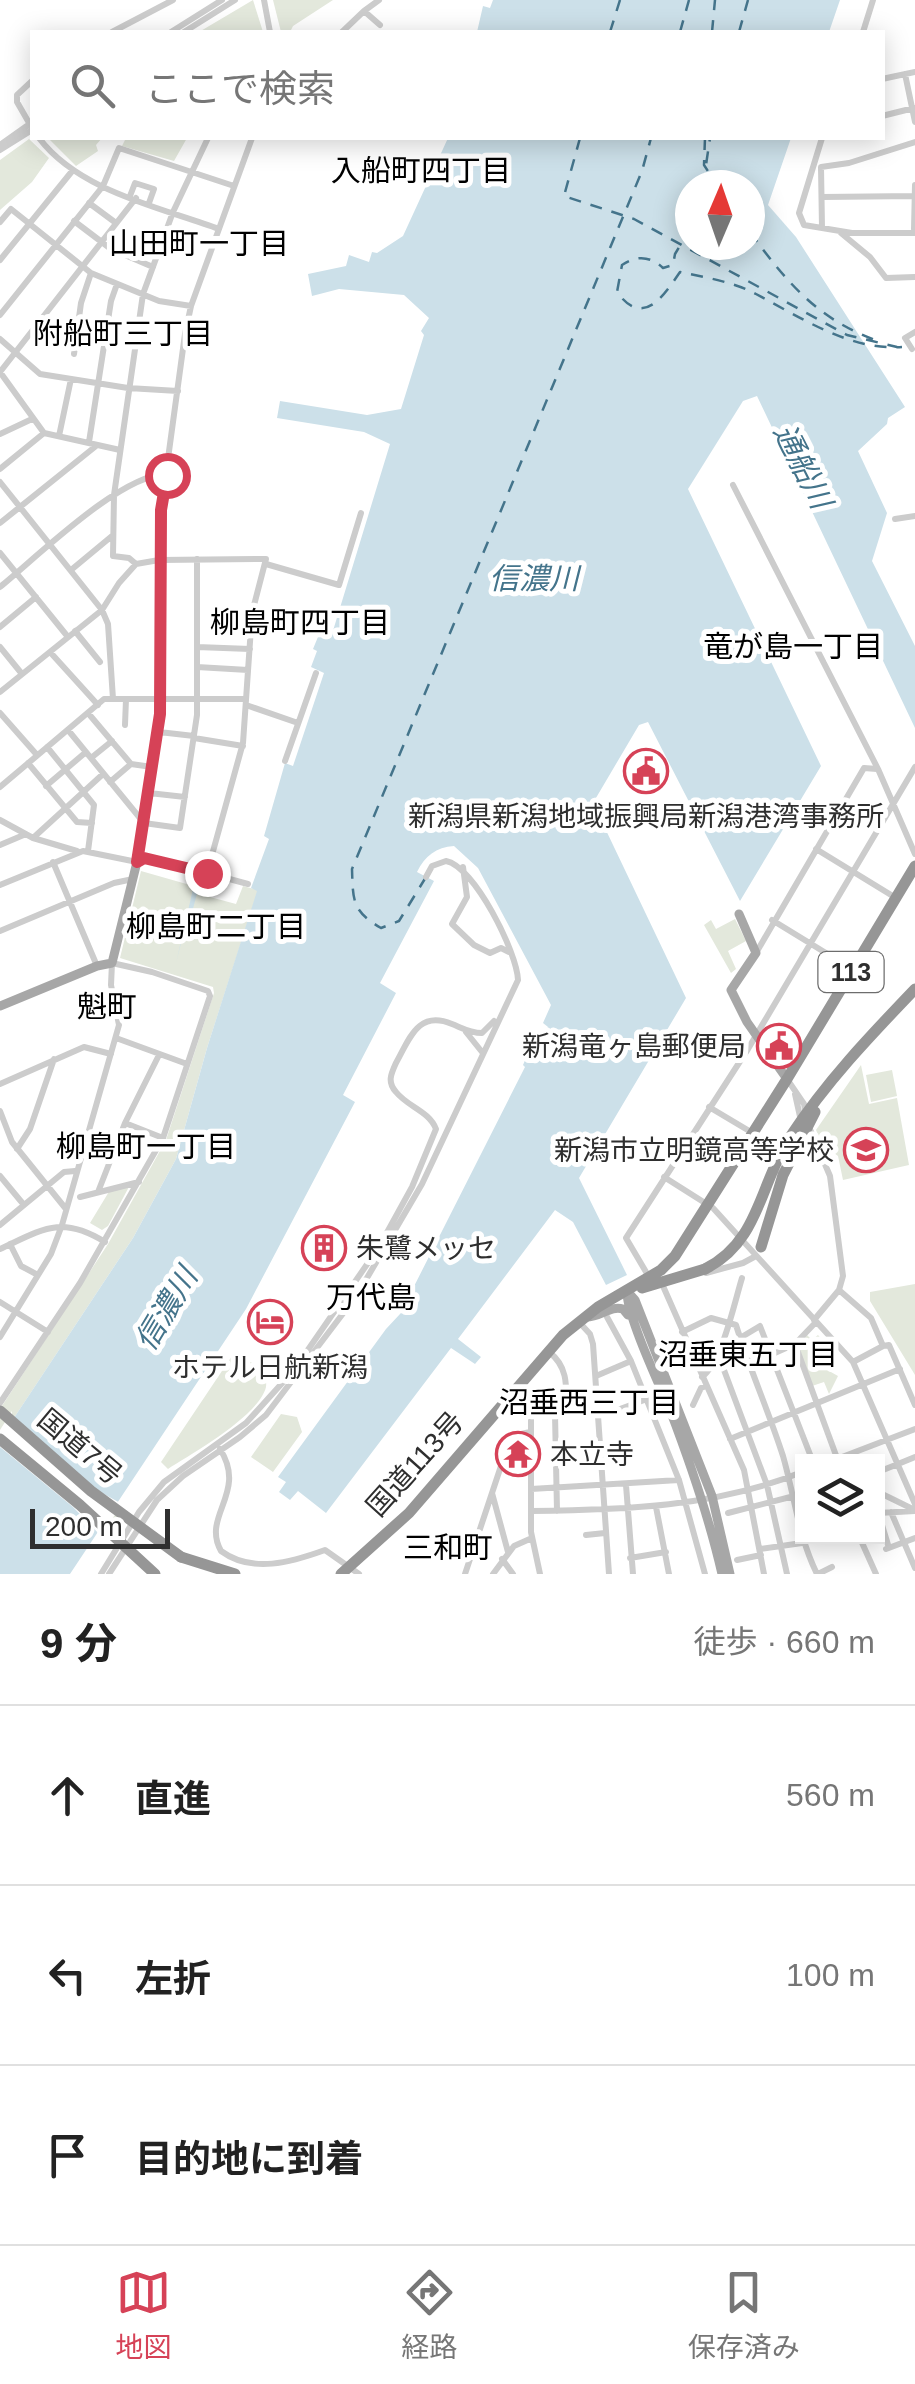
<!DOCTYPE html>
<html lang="ja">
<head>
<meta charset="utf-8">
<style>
	:root { --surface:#fff; --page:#f6f6f6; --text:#222; --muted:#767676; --line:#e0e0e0; --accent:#d64257 }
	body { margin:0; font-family:Arial,"Noto Sans JP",sans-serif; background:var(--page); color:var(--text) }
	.controls { position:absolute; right:30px; bottom:30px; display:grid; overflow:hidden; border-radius:0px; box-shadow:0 5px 25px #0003 }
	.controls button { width:90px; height:90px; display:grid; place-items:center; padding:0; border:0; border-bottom:2px solid var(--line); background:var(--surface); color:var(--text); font:50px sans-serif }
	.compass { position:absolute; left:675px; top:170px; width:90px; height:90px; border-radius:50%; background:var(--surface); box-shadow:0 5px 25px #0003; rotate:2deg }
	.scale { position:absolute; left:30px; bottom:25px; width:140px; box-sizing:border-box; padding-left:10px; border:5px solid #2f2f2f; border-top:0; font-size:28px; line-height:35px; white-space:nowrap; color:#2f2f2f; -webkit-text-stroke:8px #fff; paint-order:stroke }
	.stop { position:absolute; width:30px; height:30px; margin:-22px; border:8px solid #d64257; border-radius:50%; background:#fff }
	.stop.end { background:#d64257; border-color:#fff; box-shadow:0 2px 10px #0008 }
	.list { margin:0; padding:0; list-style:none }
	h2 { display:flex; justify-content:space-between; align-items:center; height:130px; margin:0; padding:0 40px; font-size:42px }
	h2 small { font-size:32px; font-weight:400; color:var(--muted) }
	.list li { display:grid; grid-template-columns:65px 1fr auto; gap:30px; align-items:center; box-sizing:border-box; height:180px; padding:0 40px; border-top:2px solid var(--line) }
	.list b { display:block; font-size:38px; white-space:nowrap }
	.list em { font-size:32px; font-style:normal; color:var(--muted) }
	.icon { flex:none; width:55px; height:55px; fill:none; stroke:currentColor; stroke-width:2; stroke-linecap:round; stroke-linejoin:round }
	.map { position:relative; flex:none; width:915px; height:1574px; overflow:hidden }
	.search { position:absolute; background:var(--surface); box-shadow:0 5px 25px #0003; left:30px; right:30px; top:30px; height:110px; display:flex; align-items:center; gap:25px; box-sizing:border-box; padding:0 35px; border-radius:0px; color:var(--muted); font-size:38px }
	.sheet { height:670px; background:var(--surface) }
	nav { display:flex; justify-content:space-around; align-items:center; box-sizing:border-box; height:140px; border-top:2px solid var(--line); background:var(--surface); font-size:28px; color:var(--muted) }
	nav a { display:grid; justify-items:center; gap:5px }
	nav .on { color:var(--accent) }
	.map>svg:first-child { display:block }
	.green { fill:#e3e8dc }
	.water { fill:#cce0e9; fill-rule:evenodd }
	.pier { fill:#fff }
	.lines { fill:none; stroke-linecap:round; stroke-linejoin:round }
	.ferry { stroke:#44748b; stroke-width:2.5; stroke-dasharray:12 10; stroke-linecap:butt }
	.minor { stroke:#ccc; stroke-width:6 }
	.major { stroke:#a7a7a7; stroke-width:9 }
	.highway { stroke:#969696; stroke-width:11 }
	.highway-bridge { stroke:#969696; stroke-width:11 }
	.route { stroke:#d64257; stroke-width:12 }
	.labels { text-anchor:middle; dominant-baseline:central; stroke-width:10; stroke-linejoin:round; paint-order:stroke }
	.shield { fill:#fff; stroke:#6d6d6d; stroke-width:2.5 }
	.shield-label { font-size:25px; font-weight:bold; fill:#2f2f2f }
	.poi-label { font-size:28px; fill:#2f2f2f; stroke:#fff }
	.street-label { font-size:28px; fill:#2f2f2f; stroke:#fff }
	.neighbourhood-label { font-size:30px; fill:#000; stroke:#fff }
	.water-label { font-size:30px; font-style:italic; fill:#44748b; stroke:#fff }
</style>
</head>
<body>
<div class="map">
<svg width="915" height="1574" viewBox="0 0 915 1574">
	<rect width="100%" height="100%" fill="#fff"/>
	<path class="green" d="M253 0 263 32H199Z
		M273 0H333L293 26 290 32H281Z
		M48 138H102L96 145 98 151 76 166Z
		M126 138H187L174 161 122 146Z
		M29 139 49 158 32 182 0 210V160Z
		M141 871 190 885 194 874 214 879 210 897 236 904 243 886 258 890 207 1048 176 1159 133 1238 10 1424 118 1515 110 1529 0 1439V1409L108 1244 166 1140 214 993 213 987 120 958Z
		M735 919 746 941 728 951 736 969 731 973 704 925 711 920 716 929Z
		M861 1065 869 1104 897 1098 909 1165 843 1180 838 1156 822 1144 816 1130Z
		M892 1070 897 1096 871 1102 866 1075Z
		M130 1185 108 1226 102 1230 90 1223 110 1190Z
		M915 1284V1375L870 1301V1292Z
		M807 1335 812 1340 818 1335 827 1346 817 1356 822 1367 838 1376 829 1394 824 1382 812 1386 798 1344Z
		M234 1353 254 1364 262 1363C264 1371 267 1379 266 1387 259 1416 193 1453 168 1469L161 1462Z
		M281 1414 297 1417 302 1432 273 1472 251 1457Z"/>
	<path class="water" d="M493 0H840L829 32H477L483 6 490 8Z
		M448 138H791L768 205 796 237 905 407 888 418 887 424 858 451 887 513 872 561 915 646V728L757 396 743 401 688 489 821 766 740 901 648 722 639 725 593 803 686 998 579 1178 627 1275 606 1285 573 1222 555 1210 458 1339 481 1357 475 1364 451 1348 326 1513 298 1491 290 1500 279 1492 286 1482 278 1477 386 1329 400 1314 525 1067 523 1065 533 1042 538 1044 548 1027 543 1023 551 1005 478 868 454 846C436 847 425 856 417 872L434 881 380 983 396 993 343 1095 355 1102 246 1309 70 1574H0V1439L133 1238 176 1159 207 1048 257 891 251 888 269 839 264 836 285 763 293 766 324 673 311 667 317 651 313 649 320 632 332 634 390 444 364 432 277 418 280 401 367 415 401 409 424 335 421 331 429 318 404 295 339 289 312 296 308 274 346 266 349 255 369 262 372 252 377 253 403 236ZM690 185H750V245H690Z
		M193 889 198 890 191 916 194 917 189 940 182 939 176 963Z"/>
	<path class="pier" d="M12 1411V1415L95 1489 122 1504 101 1536 73 1507 0 1447V1430Z"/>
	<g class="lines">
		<path class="ferry" d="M610 32 620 0
			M680 32 689 0
			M712 32 715 0
			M739 32 748 0
			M580 138 564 196 634 219 847 335 897 347
			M705 138 704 165 717 185
			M703 185 710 138
			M690 229 675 254 673 265 663 268C650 256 637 255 622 265L617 292C643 328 663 297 680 272 704 277 734 282 756 294 800 317 850 351 902 347
			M750 232C788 284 819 321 881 342
			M426 877 399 921 381 928C352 911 353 901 352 869L642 171 651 138"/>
		<path class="minor" d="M264 0 270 32
			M364 11 379 0
			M112 32 173 0
			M171 32 222 0
			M184 32 235 0
			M342 32 364 11 380 25
			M863 32 873 0
			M905 74 915 122
			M882 79 915 72
			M32 81 17 95V102L32 128
			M882 116 914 108
			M39 138C79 191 159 207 219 229
			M822 138 799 213 804 225 852 233H915
			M0 145 31 123
			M0 150 32 130
			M130 196 135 183 154 189 149 203
			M822 197 915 196
			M89 203 116 223
			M74 221 111 249 153 267
			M0 222 11 209 91 273 159 301 191 306
			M822 228 821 167 849 163 915 142
			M914 229 915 185
			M841 233 870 257 886 278 915 277
			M0 260 73 170
			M0 315 103 186 119 148 234 186
			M0 339 40 374 128 388 178 391
			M912 349 905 338 915 332
			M74 354 81 303 91 273
			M0 434 32 419
			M59 436 71 379
			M89 442 111 301 117 284
			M120 450 44 433 0 372 136 198
			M0 469 44 433
			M0 482 102 610 108 624 113 699
			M733 485 878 769 915 854
			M895 519 915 516
			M0 523 96 446
			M0 553 68 637
			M136 564 129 558 113 556 114 495 143 294 173 212 208 138
			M266 564 339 585 361 513
			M71 570 112 536
			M0 587C38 556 121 474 167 474
			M0 627 36 597
			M75 631 100 662
			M0 647 22 674
			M197 647 250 649
			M50 652 98 705
			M197 667 248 670
			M0 692 102 610 119 583 136 564 159 560 266 559 252 613 243 743 207 873 143 858 137 862 83 851 0 885
			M246 705 298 723
			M0 713 37 755
			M88 713 131 764 152 767
			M125 725 126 699
			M68 730 144 823 180 828 197 715V559
			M159 732 194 736
			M194 738 243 746
			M47 747 94 805 88 851
			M91 758 112 741
			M285 761 316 673
			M28 763 77 822 92 823
			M110 782 131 764
			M46 786 86 752
			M0 787 104 699H246
			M149 793 185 797
			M0 820 33 838 77 851
			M33 838 103 774
			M0 845 26 834
			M816 849 896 898
			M137 860 159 732 161 510 185 334 191 306 252 138
			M53 862 97 966
			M463 867 467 897 452 924 474 945 490 953 501 948 509 952
			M207 873 248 884
			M772 920 852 969
			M0 931 114 883 133 879
			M756 953 864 768 877 769
			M466 1032 482 1052
			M116 1038 187 1064
			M787 1079 804 1104 806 1114
			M0 1084 84 1047 111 1054
			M795 1094 801 1121
			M709 1107 751 1132
			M0 1111 12 1142 66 1209
			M125 1123 163 1138
			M809 1127 830 1176 843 1276 839 1290 814 1320
			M17 1149 30 1129 54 1059
			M0 1176 24 1205
			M664 1177 713 1208 853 1362 915 1504
			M98 1192 125 1123 159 1055
			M80 1197 139 1182
			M0 1225 64 1172 75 1171
			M10 1244 21 1266 38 1275
			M0 1249C43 1229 61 1215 105 1242
			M706 1273 743 1263 756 1256
			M649 1277 626 1238 748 1049 915 767
			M663 1286 744 1470 764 1574
			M839 1290 871 1318 883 1346 889 1345 915 1405
			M0 1302 48 1332
			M607 1317 631 1361 679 1480 705 1574
			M579 1322 590 1334 593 1344 609 1574
			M682 1332 711 1318 736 1325C750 1370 769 1412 783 1456 795 1498 798 1535 817 1574
			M0 1337 51 1254 62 1225 119 1025 111 985 112 963 152 972 208 991 210 996 163 1138 80 1283 0 1403
			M740 1338 760 1326 813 1462
			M795 1344 837 1458
			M549 1352C570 1368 566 1390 566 1414
			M718 1354 767 1485 787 1574
			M853 1362 883 1346
			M750 1364 795 1344 816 1322
			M596 1376 631 1361
			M702 1377C722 1362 734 1304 742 1278
			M693 1405 701 1388 706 1386
			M555 1414 557 1511
			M730 1439 900 1369
			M220 1449C248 1493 201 1516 221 1551 252 1574 292 1562 325 1550L359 1574
			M829 1462 915 1429
			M898 1464 915 1457
			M878 1472 898 1464
			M626 1485 633 1574
			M531 1489 679 1480
			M878 1492 915 1510
			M492 1493 508 1552
			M656 1507 669 1574
			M531 1511C622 1510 717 1507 802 1472
			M878 1512 889 1548
			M891 1512 915 1568
			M728 1513 802 1494
			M878 1513 915 1511
			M586 1535 605 1533
			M859 1536 876 1574
			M760 1549 802 1543
			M886 1549 915 1538
			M630 1558 666 1552
			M502 1559 513 1574
			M737 1560 761 1555
			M101 1574 139 1512 164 1482 246 1423 294 1370 379 1247 412 1187 436 1129C429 1111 408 1107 396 1092 387 1082 391 1074 396 1063 410 1038 418 1010 452 1024 462 1028 470 1033 482 1033L494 1021
			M109 1574 157 1500 183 1476 240 1437 266 1415 357 1295 422 1184 518 980C517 952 474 866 446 861L432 866 426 877
			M465 1574 509 1442 517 1435 530 1432
			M493 1574 514 1546 532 1538
			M540 1574 531 1532V1417L532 1414 600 1412 620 1409 647 1399
			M818 1574 832 1567"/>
		<path class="major" d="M739 914 756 953 731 990 747 1022 787 1079
			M0 1006 97 966 112 963 137 862
			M627 1291 635 1300 712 1496 730 1574
			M627 1293C628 1318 659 1384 670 1410 691 1465 709 1517 722 1574
			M585 1317C600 1318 610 1305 623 1309L628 1315"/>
		<path class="highway" d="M642 1288 705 1269
			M181 1557 235 1574
			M341 1574 409 1513 563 1335 598 1307 661 1270 675 1256 787 1079 915 866"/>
		<path class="highway-bridge" d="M761 1247 783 1175 815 1112
			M705 1269C760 1242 760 1182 790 1137 826 1082 870 1036 915 989
			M0 1411 91 1491 181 1557
			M0 1439 80 1505 155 1574"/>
	</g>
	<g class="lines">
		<path class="route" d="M167 475 161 510 160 714 137 862 144 858 207 873"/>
	</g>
	<defs>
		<symbol id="civic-ring" viewBox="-11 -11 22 22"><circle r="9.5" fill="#fff" stroke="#d64257" stroke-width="1.5"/><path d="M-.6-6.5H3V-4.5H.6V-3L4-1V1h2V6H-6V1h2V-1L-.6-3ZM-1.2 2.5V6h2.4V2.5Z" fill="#d64257"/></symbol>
		<symbol id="school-ring" viewBox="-11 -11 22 22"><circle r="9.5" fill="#fff" stroke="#d64257" stroke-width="1.5"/><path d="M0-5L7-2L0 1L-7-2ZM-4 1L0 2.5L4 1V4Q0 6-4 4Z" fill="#d64257"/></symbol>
		<symbol id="building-ring" viewBox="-11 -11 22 22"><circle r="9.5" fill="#fff" stroke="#d64257" stroke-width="1.5"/><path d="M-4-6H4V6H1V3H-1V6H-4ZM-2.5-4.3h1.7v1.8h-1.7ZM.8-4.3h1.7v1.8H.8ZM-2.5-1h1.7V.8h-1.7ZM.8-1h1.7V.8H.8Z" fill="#d64257"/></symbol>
		<symbol id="hotel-ring" viewBox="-11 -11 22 22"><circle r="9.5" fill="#fff" stroke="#d64257" stroke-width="1.5"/><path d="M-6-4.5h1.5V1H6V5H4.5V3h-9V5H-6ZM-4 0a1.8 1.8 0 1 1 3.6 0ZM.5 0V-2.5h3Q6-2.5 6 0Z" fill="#d64257"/></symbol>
		<symbol id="temple-ring" viewBox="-11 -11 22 22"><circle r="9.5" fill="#fff" stroke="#d64257" stroke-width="1.5"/><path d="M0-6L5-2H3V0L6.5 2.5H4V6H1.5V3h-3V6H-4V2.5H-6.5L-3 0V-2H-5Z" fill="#d64257"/></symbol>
	</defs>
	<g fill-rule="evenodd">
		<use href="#civic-ring" x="621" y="746" width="50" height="50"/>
		<use href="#civic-ring" x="754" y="1021" width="50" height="50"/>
		<use href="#school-ring" x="841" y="1125" width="50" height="50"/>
		<use href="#building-ring" x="299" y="1223" width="50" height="50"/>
		<use href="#hotel-ring" x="245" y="1297" width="50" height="50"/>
		<use href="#temple-ring" x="493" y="1429" width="50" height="50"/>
	</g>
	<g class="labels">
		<rect class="shield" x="818.5" y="952" width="65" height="40" rx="8"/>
		<g class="shield-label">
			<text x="851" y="972">113</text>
		</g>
		<g class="poi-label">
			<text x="646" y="816">新潟県新潟地域振興局新潟港湾事務所</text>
			<text x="746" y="1046" text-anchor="end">新潟竜ヶ島郵便局</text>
			<text x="834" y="1150" text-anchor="end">新潟市立明鏡高等学校</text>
			<text x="356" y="1248" text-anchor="start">朱鷺メッセ</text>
			<text x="270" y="1367">ホテル日航新潟</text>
			<text x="550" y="1454" text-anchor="start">本立寺</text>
		</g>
		<g class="street-label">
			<text transform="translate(80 1447) rotate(40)">国道7号</text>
			<text transform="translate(415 1464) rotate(-48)">国道113号</text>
		</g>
		<g class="neighbourhood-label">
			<text x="421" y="170">入船町四丁目</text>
			<text x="199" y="243">山田町一丁目</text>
			<text x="123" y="333">附船町三丁目</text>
			<text x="300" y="622">柳島町四丁目</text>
			<text x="793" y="646">竜が島一丁目</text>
			<text x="216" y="926">柳島町二丁目</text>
			<text x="107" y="1006">魁町</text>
			<text x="146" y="1146">柳島町一丁目</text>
			<text x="371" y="1297">万代島</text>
			<text x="748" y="1354">沼垂東五丁目</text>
			<text x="589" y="1402">沼垂西三丁目</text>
			<text x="448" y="1547">三和町</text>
		</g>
		<g class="water-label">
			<text transform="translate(803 466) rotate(63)">通船川</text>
			<text x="534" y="578">信濃川</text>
			<text transform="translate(166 1309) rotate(-59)">信濃川</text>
		</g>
	</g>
</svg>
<div class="controls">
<button><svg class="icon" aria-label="layers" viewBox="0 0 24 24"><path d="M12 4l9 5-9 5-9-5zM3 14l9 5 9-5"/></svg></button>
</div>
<svg class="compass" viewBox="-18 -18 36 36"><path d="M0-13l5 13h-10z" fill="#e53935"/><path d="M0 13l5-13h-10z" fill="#767676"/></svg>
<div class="scale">200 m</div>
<div class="stop" style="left:167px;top:475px"></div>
<div class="stop end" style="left:207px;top:873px"></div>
<div class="search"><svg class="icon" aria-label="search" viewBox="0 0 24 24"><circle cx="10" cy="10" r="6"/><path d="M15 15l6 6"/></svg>ここで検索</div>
</div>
<section class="sheet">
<h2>9 分<small>徒歩 · 660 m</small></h2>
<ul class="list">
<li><svg class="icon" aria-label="ahead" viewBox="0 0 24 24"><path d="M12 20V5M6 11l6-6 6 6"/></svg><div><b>直進</b></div><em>560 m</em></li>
<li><svg class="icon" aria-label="left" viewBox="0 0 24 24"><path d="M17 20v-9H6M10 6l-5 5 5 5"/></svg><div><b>左折</b></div><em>100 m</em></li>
<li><svg class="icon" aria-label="arrive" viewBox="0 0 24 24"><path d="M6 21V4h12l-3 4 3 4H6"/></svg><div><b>目的地に到着</b></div></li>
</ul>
</section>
<nav>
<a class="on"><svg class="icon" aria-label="map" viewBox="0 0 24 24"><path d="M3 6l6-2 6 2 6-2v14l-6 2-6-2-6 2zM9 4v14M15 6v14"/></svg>地図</a>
<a><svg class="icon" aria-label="directions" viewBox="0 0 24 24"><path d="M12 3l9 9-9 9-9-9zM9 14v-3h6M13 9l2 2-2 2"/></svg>経路</a>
<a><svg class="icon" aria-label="saved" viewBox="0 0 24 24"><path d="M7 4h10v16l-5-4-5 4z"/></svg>保存済み</a>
</nav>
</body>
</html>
